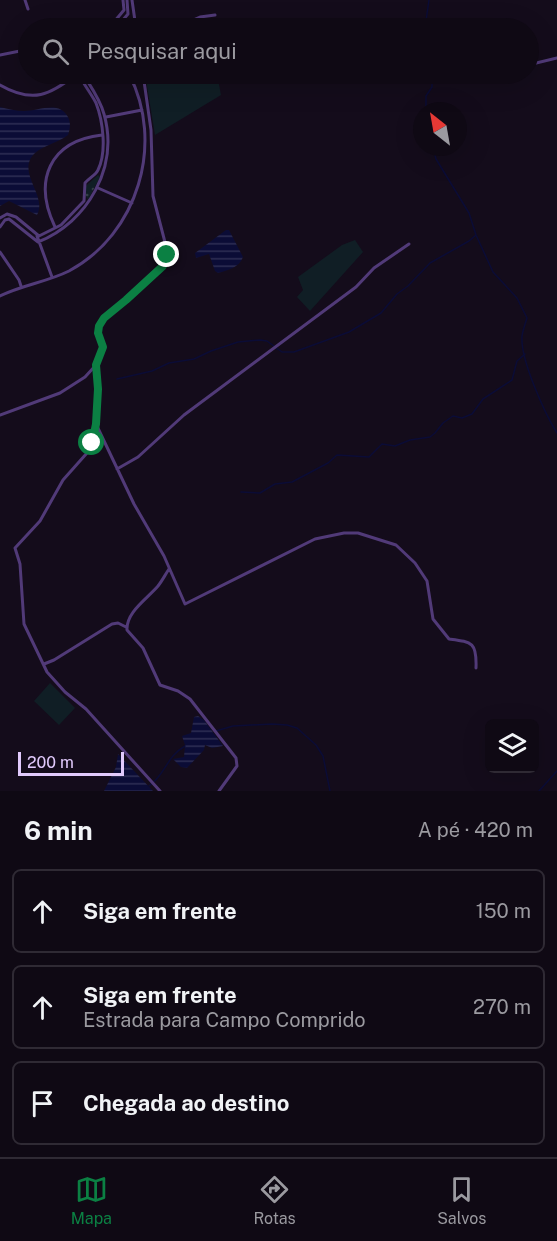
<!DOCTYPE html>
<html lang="pt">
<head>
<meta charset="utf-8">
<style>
	:root { --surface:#0f0914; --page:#18121d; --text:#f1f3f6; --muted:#9b9aa0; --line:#2f2a34; --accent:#0b8043 }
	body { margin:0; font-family:"Public Sans",sans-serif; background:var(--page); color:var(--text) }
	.controls { position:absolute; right:18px; bottom:18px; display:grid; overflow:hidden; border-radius:9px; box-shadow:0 6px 24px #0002 }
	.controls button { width:54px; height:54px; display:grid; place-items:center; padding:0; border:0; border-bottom:2px solid var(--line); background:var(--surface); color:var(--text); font:30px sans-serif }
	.compass { position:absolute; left:413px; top:102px; width:54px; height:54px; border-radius:50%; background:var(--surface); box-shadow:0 6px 24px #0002; rotate:329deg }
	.scale { position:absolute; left:18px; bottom:15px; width:106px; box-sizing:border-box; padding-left:6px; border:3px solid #e1cafc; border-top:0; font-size:16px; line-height:21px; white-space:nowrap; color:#e1cafc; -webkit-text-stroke:4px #140c1b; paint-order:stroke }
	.stop { position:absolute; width:18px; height:18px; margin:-14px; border:4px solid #0b8043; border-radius:50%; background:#fff }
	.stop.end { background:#0b8043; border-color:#fff; box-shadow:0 2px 6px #0008 }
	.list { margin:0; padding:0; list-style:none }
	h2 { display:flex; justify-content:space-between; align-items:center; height:78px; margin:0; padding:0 24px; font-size:26px }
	h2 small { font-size:20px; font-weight:400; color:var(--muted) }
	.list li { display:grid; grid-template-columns:39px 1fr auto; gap:18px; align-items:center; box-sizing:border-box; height:84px; margin:0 12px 12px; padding:0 12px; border:2px solid var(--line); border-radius:9px }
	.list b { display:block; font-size:22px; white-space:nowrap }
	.list p { margin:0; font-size:20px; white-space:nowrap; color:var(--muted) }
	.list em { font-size:20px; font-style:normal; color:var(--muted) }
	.icon { flex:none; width:33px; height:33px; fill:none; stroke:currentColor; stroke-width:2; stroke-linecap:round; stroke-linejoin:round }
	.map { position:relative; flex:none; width:557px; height:791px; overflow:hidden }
	.search { position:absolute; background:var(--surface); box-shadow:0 6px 24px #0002; left:18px; right:18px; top:18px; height:66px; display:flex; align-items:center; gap:15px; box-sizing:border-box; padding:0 21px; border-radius:33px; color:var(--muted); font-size:22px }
	.sheet { height:366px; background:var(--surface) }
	nav { display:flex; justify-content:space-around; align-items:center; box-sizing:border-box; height:84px; border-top:2px solid var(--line); background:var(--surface); font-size:16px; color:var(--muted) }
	nav a { display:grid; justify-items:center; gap:3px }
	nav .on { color:var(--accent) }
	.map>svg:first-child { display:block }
	.grass { fill:url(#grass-dots) }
	.garden { fill:#101e25 }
	.water { fill:url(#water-rules) }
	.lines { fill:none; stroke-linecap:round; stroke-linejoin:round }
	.stream { stroke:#0b0c36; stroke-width:1.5 }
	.street { stroke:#513a78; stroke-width:3 }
	.route { stroke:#0b8043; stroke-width:8 }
</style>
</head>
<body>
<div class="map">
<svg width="557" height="791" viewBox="0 0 557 791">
	<defs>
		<pattern id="grass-dots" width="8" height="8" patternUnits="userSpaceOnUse" patternTransform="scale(1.5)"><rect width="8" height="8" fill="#101e25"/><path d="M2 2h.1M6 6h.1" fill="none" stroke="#323d46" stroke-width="1.8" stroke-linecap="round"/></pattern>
		<pattern id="water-rules" width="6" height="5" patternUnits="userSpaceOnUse" patternTransform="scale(1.5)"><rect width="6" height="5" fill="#0b0c36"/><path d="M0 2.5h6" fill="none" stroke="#2e2e54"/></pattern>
	</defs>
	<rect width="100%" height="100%" fill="#140c1b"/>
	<path class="grass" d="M98 175 100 177 88 200 85 194 86 186Z"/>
	<path class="garden" d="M145 74H217L221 95 155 135Z
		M355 240 363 252 310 311 297 297 303 290 298 277 342 245Z
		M50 683 75 708 59 725 34 701Z"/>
	<path class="water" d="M0 107C8 109 16 111 24 111 39 111 59 100 68 117 71 123 70 129 68 135 58 143 44 145 35 153 15 172 48 195 37 215L9 201 0 206Z
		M226 230H229L243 257C239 268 228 270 218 273L215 271 209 254 196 258 195 253Z
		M198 716 204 720 223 746 212 748 205 745 204 750 187 768 181 767 173 759 184 757 185 745 182 736 191 733 194 717Z
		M118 754 153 791H104L116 767Z"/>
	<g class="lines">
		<path class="stream" d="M425 28 429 0
			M426 111V96L432 87V74
			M433 147 436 159 469 213 476 235 493 272 517 298 527 318C525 324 523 330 522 336 520 359 545 414 557 433
			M117 379 152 371 169 363 194 359 211 351 238 342 260 340 267 341 282 352H294L349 332 381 313 397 294 408 286 430 263 469 241 476 235
			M241 492 260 493 275 484 292 482 328 463 337 455 369 457 382 444 395 446 410 440 430 437 435 433 443 423 453 416 462 418 472 414 483 399 512 380 517 361 525 354
			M216 731 233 726 272 724 287 725 297 728 316 745 323 756 330 791
			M149 786C166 774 166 757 185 746
			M539 791 557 771"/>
		<path class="street" d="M25 0 28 9
			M132 0 136 28
			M99 28 114 22
			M109 28 124 10 123 0
			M116 28 128 14 127 0
			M136 28 163 21 184 24 200 17 215 15
			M0 55 20 51 28 57
			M528 65 557 58
			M0 85C33 104 50 95 77 74
			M106 117 142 110
			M98 188 132 203
			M0 218 7 214 16 217 39 236 61 225 84 201 85 183C89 178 96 175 98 170 107 152 103 121 96 103 91 93 83 84 79 74
			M0 227 5 220 9 219 38 242C88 222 119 167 104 114 100 99 91 87 83 74
			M55 227C33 181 49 141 102 135
			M37 236 52 277
			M0 252 19 280 21 286
			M0 296C22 285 47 282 69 271 138 234 165 143 129 74
			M96 365 98 389 96 424 134 504 164 556 185 604 315 539 344 533H358L396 545 415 563 427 581 433 619 449 639C472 642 477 642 476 668
			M0 415 60 393 85 377 96 365 102 352 103 347 98 333 101 321 163 266 167 250 153 196 151 130 143 74
			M96 426 87 453 63 480 40 521 15 548 20 564 24 624 47 672 65 692 86 709 160 791
			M117 469 138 457 184 415 356 287 374 268 409 244
			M169 569C165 575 162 581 158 586 147 599 126 612 127 630L143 648 160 685 178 691 190 699 236 758 237 766 219 791
			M44 664 54 660 112 624 118 623 126 627"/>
	</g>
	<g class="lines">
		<path class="route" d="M92 443 96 424 98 389 96 365 103 347 98 333 99 326 104 318 126 300 163 266 167 255"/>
	</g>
</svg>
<div class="controls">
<button><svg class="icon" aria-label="layers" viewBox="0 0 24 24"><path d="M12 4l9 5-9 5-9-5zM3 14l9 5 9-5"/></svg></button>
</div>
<svg class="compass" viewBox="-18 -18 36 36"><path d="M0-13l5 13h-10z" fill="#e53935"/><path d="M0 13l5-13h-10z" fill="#9b9aa0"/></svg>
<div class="scale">200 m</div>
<div class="stop" style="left:92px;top:443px"></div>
<div class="stop end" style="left:167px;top:255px"></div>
<div class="search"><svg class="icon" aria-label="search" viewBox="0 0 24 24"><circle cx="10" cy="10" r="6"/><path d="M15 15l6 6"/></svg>Pesquisar aqui</div>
</div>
<section class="sheet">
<h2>6 min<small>A pé · 420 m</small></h2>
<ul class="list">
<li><svg class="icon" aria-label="ahead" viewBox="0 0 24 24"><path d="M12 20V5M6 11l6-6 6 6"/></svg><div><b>Siga em frente</b></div><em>150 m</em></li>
<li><svg class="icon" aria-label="ahead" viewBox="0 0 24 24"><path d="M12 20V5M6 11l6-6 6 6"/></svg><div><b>Siga em frente</b><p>Estrada para Campo Comprido</p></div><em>270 m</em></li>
<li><svg class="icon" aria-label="arrive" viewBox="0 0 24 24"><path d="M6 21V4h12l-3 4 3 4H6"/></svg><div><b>Chegada ao destino</b></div></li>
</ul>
</section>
<nav>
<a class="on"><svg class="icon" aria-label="map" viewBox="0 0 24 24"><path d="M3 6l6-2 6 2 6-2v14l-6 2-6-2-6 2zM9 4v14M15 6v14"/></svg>Mapa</a>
<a><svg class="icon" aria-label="directions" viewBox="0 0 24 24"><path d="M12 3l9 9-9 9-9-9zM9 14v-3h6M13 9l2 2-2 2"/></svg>Rotas</a>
<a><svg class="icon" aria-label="saved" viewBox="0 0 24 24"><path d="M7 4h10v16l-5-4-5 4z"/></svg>Salvos</a>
</nav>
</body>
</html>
